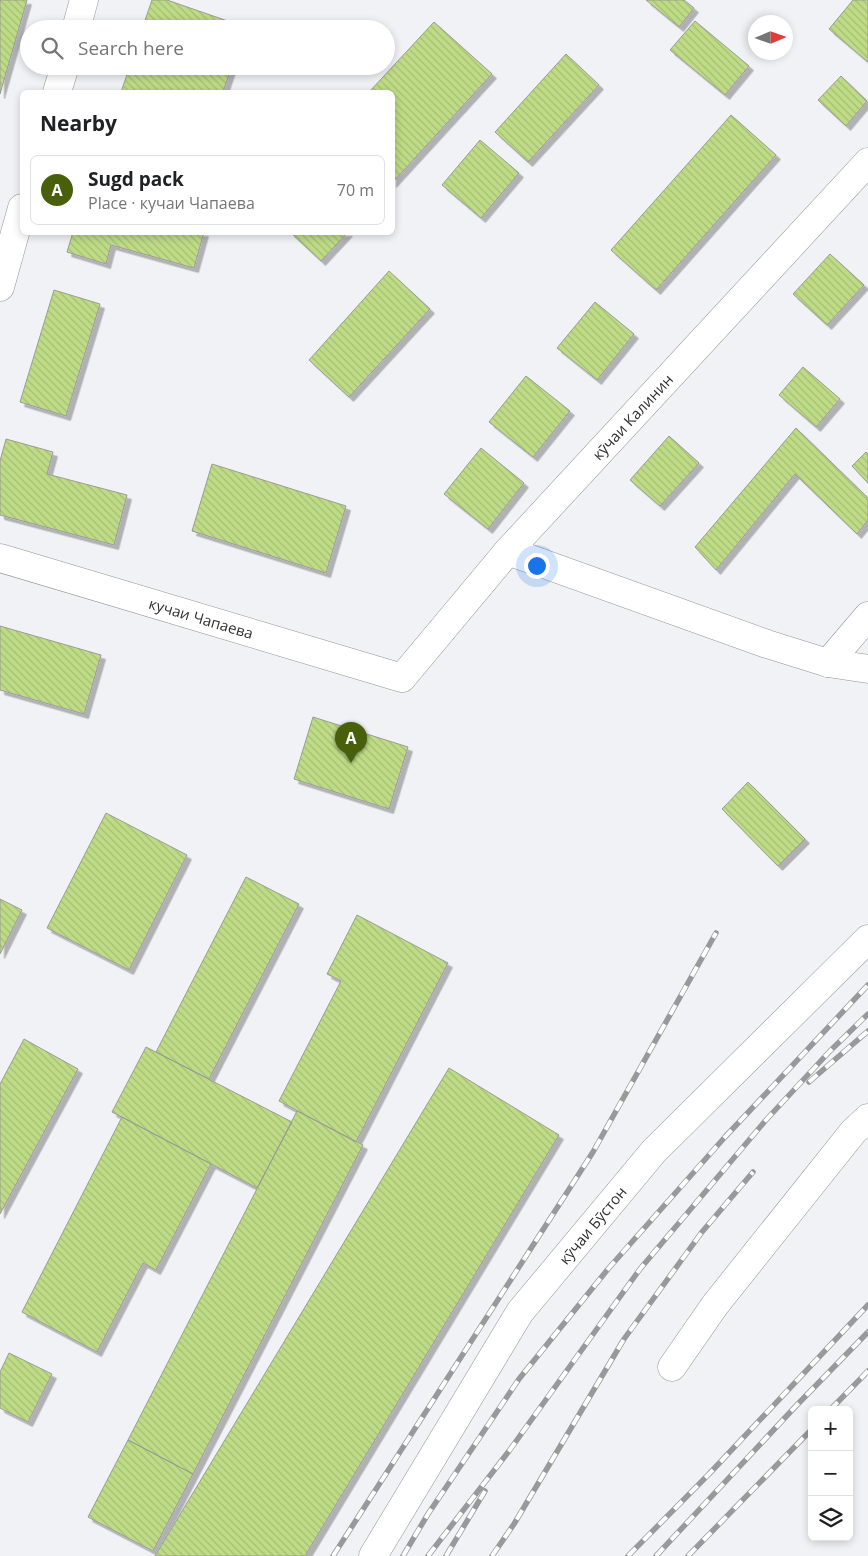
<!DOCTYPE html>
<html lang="en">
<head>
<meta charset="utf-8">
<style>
	:root { --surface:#fff; --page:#f6f6f6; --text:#202124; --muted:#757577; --line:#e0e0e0; --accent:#48600b }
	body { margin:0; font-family:"Open Sans",sans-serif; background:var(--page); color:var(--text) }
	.controls { position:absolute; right:15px; bottom:15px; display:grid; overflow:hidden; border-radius:8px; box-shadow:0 2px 8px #0003 }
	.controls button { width:45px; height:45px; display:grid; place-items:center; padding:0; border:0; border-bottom:1px solid var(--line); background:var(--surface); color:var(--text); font:25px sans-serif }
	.compass { position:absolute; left:748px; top:15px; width:45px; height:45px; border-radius:50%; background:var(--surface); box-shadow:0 2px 8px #0003; rotate:88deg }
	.you { position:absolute; left:536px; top:565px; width:18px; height:18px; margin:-12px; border:4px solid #fff; border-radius:50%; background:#1a73e8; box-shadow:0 0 0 8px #1a73e833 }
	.badge { display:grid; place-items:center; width:32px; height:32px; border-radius:50%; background:var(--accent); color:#fff; font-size:16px; font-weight:700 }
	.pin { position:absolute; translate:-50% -41px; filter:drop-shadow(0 1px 2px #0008) }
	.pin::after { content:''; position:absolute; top:26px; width:18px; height:15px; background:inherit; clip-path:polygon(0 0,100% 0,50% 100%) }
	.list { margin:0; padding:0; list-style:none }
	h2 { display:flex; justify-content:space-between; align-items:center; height:65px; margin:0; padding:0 20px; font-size:21px }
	h2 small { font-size:16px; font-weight:400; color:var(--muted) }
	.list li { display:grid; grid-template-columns:32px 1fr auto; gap:15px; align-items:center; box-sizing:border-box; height:70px; margin:0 10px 10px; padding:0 10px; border:1px solid var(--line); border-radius:8px }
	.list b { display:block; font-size:19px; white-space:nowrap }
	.list p { margin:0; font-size:16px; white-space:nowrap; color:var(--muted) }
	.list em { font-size:16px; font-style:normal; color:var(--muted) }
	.icon { flex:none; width:28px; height:28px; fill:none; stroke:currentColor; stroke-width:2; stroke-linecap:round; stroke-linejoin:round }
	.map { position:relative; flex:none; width:868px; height:1556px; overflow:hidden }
	.search { position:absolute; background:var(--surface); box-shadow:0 2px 8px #0003; left:20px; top:20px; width:375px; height:55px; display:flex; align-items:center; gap:12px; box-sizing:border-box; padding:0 18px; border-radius:28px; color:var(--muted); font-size:19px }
	.panel { position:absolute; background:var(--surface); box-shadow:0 2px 8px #0003; left:20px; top:90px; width:375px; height:145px; border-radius:8px }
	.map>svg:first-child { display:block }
	.building { fill:url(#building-back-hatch); stroke:#9a9b98; filter:url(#shadow) }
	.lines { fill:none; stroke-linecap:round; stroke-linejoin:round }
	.minor-casing { stroke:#939498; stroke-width:29 }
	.major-casing { stroke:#939498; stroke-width:29 }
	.minor { stroke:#fff; stroke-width:28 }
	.major { stroke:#fff; stroke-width:28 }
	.rail-casing { stroke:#98999b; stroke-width:5.5 }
	.rail { stroke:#fff; stroke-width:4; stroke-dasharray:11; stroke-linecap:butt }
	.labels { text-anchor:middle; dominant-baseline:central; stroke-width:4; stroke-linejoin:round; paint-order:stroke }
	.street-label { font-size:15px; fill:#303132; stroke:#fff }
</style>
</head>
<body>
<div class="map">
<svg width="868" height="1556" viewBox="0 0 868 1556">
	<defs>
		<pattern id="building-back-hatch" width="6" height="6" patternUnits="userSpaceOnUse" patternTransform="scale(1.25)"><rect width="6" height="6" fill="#bedc86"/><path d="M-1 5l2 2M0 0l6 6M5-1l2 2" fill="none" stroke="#a4bd74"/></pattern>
		<filter id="shadow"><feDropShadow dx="4.5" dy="4.5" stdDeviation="0" flood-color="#0004"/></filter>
	</defs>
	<rect width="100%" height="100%" fill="#f1f2f6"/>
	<path class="building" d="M0 0H27L0 94Z
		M152 0H167L245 27 244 29H142Z
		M646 0H684L694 8 679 27Z
		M853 0H868V62L829 29Z
		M695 21 749 66 725 95 670 50Z
		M434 22 492 74 392 183V92H369Z
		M566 54 599 85 528 162 495 132Z
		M130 66H232L223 92H121Z
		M841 76 867 101 846 126 818 100Z
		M731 115 776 155 656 290 611 250Z
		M480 140 519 173 481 218 442 185Z
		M73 232H204L194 268 111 245 106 264 67 252Z
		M290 232H348L321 261Z
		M830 254 864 285 827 325 793 294Z
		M389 271 430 309 349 397 309 360Z
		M54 290 100 304 66 416 20 402Z
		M595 302 634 334 597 380 557 348Z
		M803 367 840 399 816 427 779 395Z
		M526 376 570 411 533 457 489 422Z
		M796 428 868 498V520L857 534 795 474 716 570 695 547Z
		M669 436 699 463 660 506 630 480Z
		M6 439 53 452 47 474 127 495 114 545 0 515V461Z
		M481 448 524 483 488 529 444 494Z
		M866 452 868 454V483L852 466Z
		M212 464 346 506 326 573 192 531Z
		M0 626 101 655 84 714 0 690Z
		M313 717 408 747 389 809 294 779Z
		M748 782 805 839 778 866 722 809Z
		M106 813 187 855 129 970 47 928Z
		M246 877 299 904 209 1079 156 1052Z
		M0 899 22 910 0 954Z
		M357 915 448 963 356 1142 279 1101 341 981 327 974Z
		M24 1039 78 1069 0 1214V1084Z
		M146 1047 292 1122 257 1188 112 1112Z
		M449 1068 559 1135 305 1556H155Z
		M297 1111 363 1145 193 1474 128 1440Z
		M122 1117 211 1164 156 1270 143 1263 97 1352 22 1312Z
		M9 1353 52 1374 28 1422 0 1408V1372Z
		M128 1440 193 1474 153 1551 88 1517Z"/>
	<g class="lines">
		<defs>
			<g id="minor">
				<path d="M76 29 84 0"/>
				<path d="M57 92 65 66"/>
				<path d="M0 287 22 208"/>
				<path d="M508 551 767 644 828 663 868 669"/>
				<path id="s1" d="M0 558 402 678 508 551 868 162"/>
				<path d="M828 663 868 616"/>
				<path d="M672 1367 715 1305 853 1132 868 1118"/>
			</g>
			<g id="major">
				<path id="s2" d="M373 1556 520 1312 654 1151 868 939"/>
			</g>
		</defs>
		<use href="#minor" class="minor-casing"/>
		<use href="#major" class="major-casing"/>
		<use href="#minor" class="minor"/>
		<use href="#major" class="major"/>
		<defs>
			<path id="rail" d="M809 1082 868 1031
				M830 1410 868 1371
				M333 1556 593 1152 716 933
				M403 1556 428 1514 519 1379 608 1269 725 1137 868 985
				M428 1556 509 1451 640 1269 766 1120 830 1051 868 1014
				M446 1556 485 1491
				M492 1556 514 1524 624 1339 702 1232 753 1172
				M628 1556 709 1474 868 1305
				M656 1556 795 1407 868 1332
				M688 1556 812 1429"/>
		</defs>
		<use href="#rail" class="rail-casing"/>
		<use href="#rail" class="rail"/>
	</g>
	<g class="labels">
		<g class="street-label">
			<text stroke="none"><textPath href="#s1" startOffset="768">кӯчаи Калинин</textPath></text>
			<text stroke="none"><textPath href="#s1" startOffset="210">кучаи Чапаева</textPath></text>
			<text stroke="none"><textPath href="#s2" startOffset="398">кӯчаи Бӯстон</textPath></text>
		</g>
	</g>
</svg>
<div class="controls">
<button>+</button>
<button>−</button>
<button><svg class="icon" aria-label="layers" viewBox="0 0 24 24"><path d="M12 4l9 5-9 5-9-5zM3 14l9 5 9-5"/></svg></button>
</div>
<svg class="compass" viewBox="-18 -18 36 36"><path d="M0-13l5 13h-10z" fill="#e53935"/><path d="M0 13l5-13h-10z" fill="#757577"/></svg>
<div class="you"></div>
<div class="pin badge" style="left:351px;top:763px">A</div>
<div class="search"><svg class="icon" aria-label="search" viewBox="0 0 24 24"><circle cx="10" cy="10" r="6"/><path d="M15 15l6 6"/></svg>Search here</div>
<section class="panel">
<h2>Nearby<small></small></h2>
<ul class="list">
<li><span class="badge">A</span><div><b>Sugd pack</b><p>Place · кучаи Чапаева</p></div><em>70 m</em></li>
</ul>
</section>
</div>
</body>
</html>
